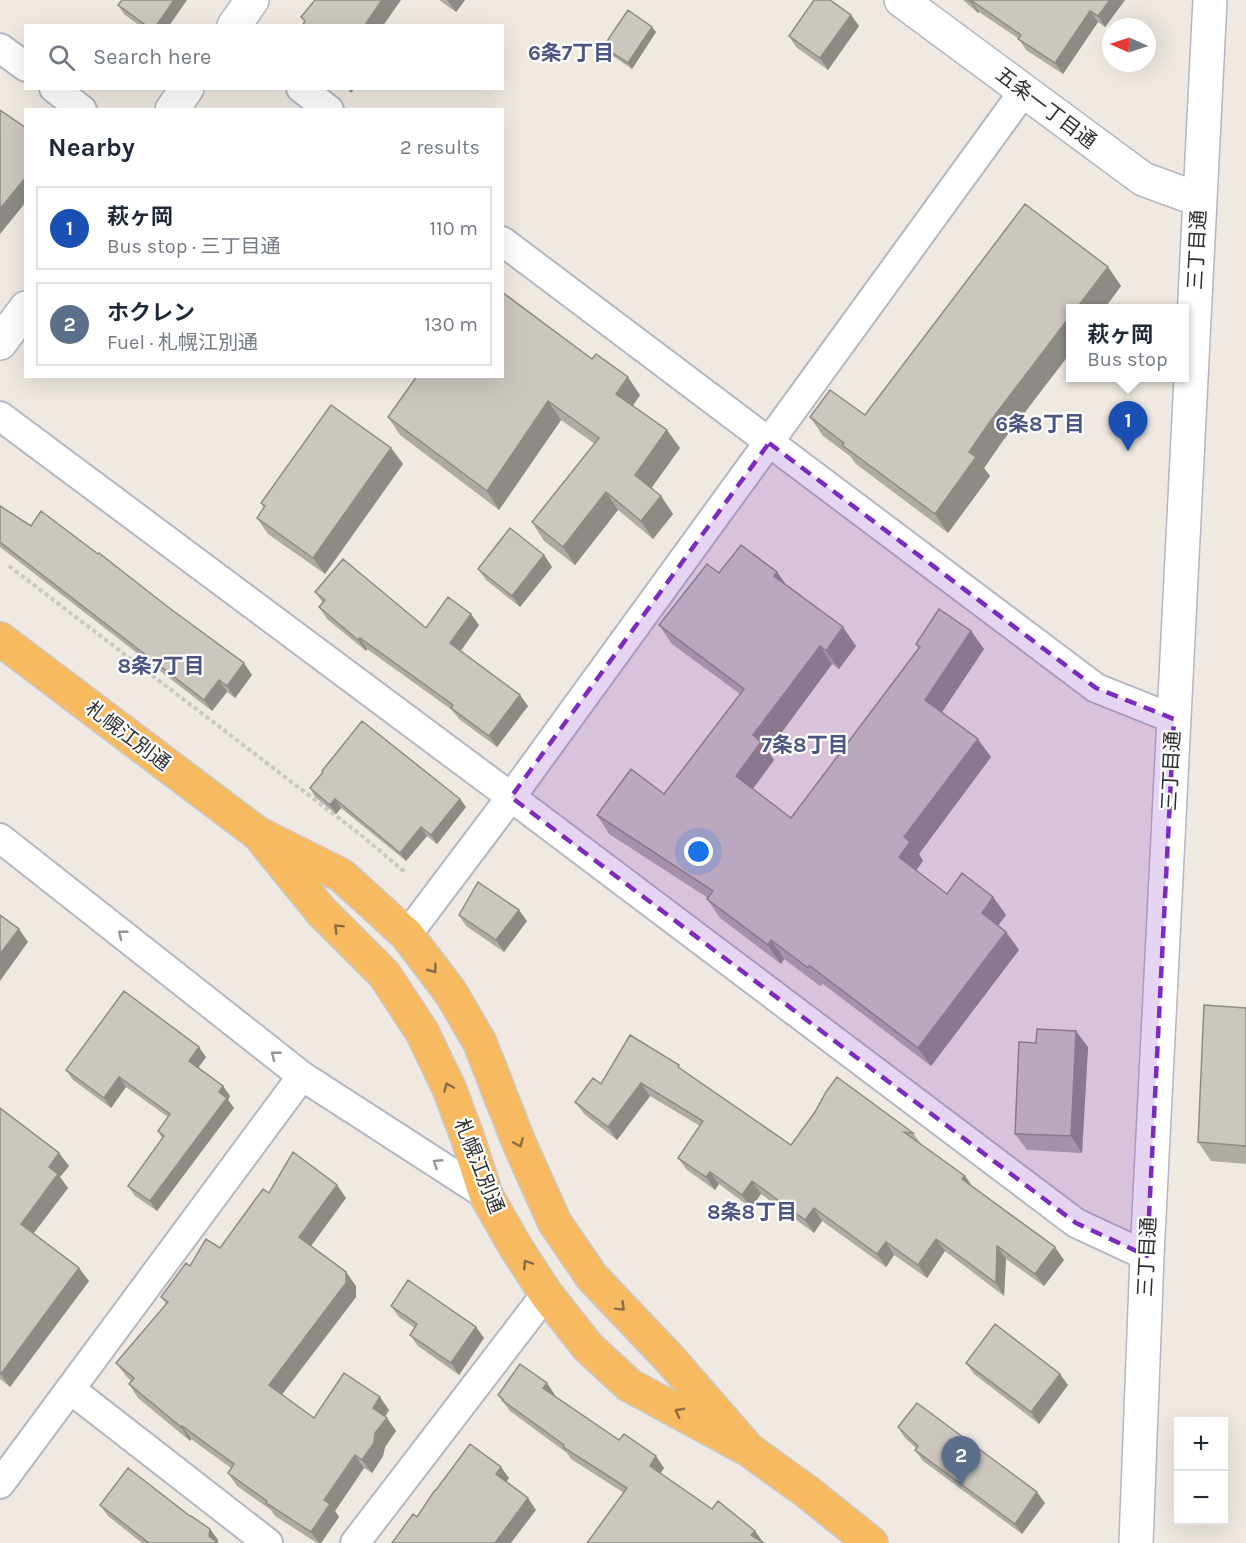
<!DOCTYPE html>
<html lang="en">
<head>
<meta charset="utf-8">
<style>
	:root { --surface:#fff; --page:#f6f6f7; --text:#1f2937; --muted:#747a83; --line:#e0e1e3; --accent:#4264fb }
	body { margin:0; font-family:Karla,"Noto Sans JP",sans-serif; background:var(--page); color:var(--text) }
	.controls { position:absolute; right:18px; bottom:18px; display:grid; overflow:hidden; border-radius:0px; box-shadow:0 6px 24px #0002 }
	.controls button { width:54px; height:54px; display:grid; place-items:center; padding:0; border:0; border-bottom:2px solid var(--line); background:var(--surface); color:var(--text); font:30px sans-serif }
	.compass { position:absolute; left:1102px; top:18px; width:54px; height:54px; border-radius:50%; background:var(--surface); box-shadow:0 6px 24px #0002; rotate:273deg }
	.you { position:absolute; left:699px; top:852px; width:21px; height:21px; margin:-15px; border:4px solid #fff; border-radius:50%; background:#1a73e8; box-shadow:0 0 0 9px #1a73e833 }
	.badge { display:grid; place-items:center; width:39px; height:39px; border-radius:50%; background:var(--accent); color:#fff; font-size:20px; font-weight:700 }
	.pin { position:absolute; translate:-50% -50px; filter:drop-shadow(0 2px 3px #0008) }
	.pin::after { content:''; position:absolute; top:32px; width:21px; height:18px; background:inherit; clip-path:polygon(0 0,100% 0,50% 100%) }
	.popup { position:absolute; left:1066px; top:304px; width:123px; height:78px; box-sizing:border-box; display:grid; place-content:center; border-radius:0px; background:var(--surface); filter:drop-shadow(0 2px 4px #0005); font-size:20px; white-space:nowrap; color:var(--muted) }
	.popup b { font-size:22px; color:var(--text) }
	.popup::after { content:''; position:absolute; left:50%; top:100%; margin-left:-12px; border:12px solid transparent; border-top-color:var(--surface) }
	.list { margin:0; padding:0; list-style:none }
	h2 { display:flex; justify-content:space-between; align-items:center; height:78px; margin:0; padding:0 24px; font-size:26px }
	h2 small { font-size:20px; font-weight:400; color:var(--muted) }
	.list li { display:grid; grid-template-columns:39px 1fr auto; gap:18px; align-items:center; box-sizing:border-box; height:84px; margin:0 12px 12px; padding:0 12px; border:2px solid var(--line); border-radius:0px }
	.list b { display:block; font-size:22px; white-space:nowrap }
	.list p { margin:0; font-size:20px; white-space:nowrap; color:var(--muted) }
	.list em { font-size:20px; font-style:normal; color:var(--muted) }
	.icon { flex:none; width:33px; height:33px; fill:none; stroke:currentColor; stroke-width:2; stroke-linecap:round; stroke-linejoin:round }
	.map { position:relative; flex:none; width:1246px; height:1543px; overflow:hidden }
	.search { position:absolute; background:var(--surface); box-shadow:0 6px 24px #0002; left:24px; top:24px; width:480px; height:66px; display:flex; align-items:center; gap:15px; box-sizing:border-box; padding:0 21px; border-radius:0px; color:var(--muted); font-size:22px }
	.panel { position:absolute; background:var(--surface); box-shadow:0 6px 24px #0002; left:24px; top:108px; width:480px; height:270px; border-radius:0px }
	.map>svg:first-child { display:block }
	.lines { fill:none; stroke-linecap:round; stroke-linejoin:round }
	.minor-casing { stroke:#b4b7c1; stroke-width:32 }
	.tertiary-casing { stroke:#b4b7c1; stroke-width:36 }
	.trunk-casing { stroke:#c9c9c9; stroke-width:36 }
	.path { stroke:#c9c9c9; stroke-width:4; stroke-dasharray:4.5 3; stroke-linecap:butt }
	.minor { stroke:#fff; stroke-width:28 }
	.tertiary { stroke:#fff; stroke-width:33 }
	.trunk { stroke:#f8ba60; stroke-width:33 }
	.wall { fill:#afaba4 }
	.shaded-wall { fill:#8e8b86 }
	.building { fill:#cbc7bf; stroke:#8e8b86; stroke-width:1.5 }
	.oneway { stroke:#896d44 }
	.oneway2 { stroke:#969696 }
	.marked { fill:#7b2cbf; fill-opacity:0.2; stroke:#7b2cbf; stroke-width:4.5; stroke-dasharray:12 8; stroke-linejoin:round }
	.labels { text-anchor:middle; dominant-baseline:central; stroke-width:4.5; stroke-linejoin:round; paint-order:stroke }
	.street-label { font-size:20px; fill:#2e2e2e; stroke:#fff }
	.neighbourhood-label { font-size:21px; font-weight:bold; fill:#4d5680; stroke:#fff }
</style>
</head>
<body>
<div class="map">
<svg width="1246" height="1543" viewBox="0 0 1246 1543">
	<rect width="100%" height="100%" fill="#efe9e1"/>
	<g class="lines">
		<defs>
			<path id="minor" d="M0 48 26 67
				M54 88 82 110
				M301 88 329 110
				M502 241 1096 688 1174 719
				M0 416 511 797 1076 1223 1147 1256
				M0 838 302 1076 486 1195
				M407 935 511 797 1024 91
				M70 1389 268 1543
				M0 1484 302 1076
				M355 1543 546 1294"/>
			<path id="tertiary" d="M901 0 1143 179 1200 200
				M234 26 252 0
				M172 110 187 88
				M0 343 26 308
				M1136 1543 1147 1256 1210 0"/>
			<path id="trunk" d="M0 639 257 833 341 875 407 935 451 993 480 1043 519 1143 555 1223 592 1277 669 1358 749 1450
				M264 841 321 911 384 974 422 1032 449 1088 467 1136 486 1195 515 1246 546 1294 588 1347 629 1385 749 1450 806 1491 871 1543"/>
		</defs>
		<use href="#minor" class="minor-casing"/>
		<use href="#tertiary" class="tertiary-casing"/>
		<use href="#trunk" class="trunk-casing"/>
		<path class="path" d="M9 566 361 835 406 873"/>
		<use href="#minor" class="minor"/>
		<use href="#tertiary" class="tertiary"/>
		<use href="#trunk" class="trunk"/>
	</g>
	<path class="wall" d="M439 0H465L456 12Z
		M963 0H1125L1105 27 1098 22 1063 74 1026 50 1019 39 979 12 978 13Z
		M118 5 169 26H140L124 14Z
		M851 15 859 26 828 70 796 47 789 36Z
		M652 27 656 32 632 69 607 52 603 47Z
		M1108 267 1121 286 1104 309H1071V352L1002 442 984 468 990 476 948 533 856 464 850 456 823 436 810 417 865 415Z
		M417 376 640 395 633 406 680 448 651 488 661 496 673 514 653 539 618 510 575 565 544 541 532 522 595 444 561 420 499 510 400 435 388 417Z
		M391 448 403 464 325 574 268 534 257 518 264 508 261 503Z
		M0 506 252 675 235 698 227 692 212 711 0 547Z
		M544 555 552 567 520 607 486 580 478 569Z
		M777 572 786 585 856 646 839 669 832 664 768 751 774 760 753 789 791 818 918 648 916 644 971 631 984 649 942 712 991 757 919 854 923 861 916 870 947 894 993 897 1006 915 998 926 1006 932 1019 950 931 1066 823 984 820 986 784 959 781 964 720 918 707 899 708 898 609 834 597 815 664 794 740 694 672 644 659 625 719 573Z
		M315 592 426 628 479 625 461 651 528 706 497 747 459 719 452 710 367 649 366 651 327 619 319 607 323 603Z
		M310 788 460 799 466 807 437 844 427 836 406 861 341 808 336 814 315 797Z
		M459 915 527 921 504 952 466 926Z
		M1246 1008V1164L1211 1161 1198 1142Z
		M1088 1047 1082 1153 1027 1150 1015 1134Z
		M206 1057 198 1067 223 1086 230 1096 228 1100 234 1108 157 1211 135 1196 128 1186 162 1138 158 1131 168 1117 126 1087 111 1108 73 1080 66 1070Z
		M683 1070 791 1145 815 1112 913 1133 921 1144 965 1176 973 1187 1064 1260 1044 1286 1006 1259 1004 1296 945 1251 927 1278 894 1255 886 1267 822 1221 814 1233 761 1194 751 1208 719 1184 715 1190 687 1170 678 1158 700 1126 650 1096 617 1140 584 1114 575 1102 601 1084Z
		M0 1108 59 1153 69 1166 60 1177 68 1188 33 1234 89 1281 10 1387 0 1379Z
		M337 1185 346 1198 311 1246 346 1272 356 1286V1297L282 1395 314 1418 389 1410 385 1417 396 1431 385 1447 383 1456 372 1473 364 1468 335 1511 339 1517 321 1543H317L275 1516 271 1510 237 1486 228 1473 231 1468 191 1439 190 1441 138 1398 129 1384 131 1381 126 1376 116 1363 166 1304 161 1297 190 1266 220 1248 269 1193Z
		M391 1306 476 1327 484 1338 459 1375 418 1346 410 1335 415 1328 399 1317Z
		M966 1363 1068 1385 1039 1424 974 1374Z
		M498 1395H555L554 1396 619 1440 664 1468 660 1473 712 1509 755 1531 762 1542 624 1493 571 1459 567 1453 510 1411Z
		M898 1427 1045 1503 1022 1534 923 1461 915 1450 916 1448 905 1438Z
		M100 1505 190 1516 210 1529 218 1540V1543H142L108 1516Z"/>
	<path class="shaded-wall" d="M174 0H187L169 26H156Z
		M382 0H401L383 26H367L366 23Z
		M447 0H465L456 12Z
		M1110 0H1125L1105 27 1098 16Z
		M972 1 979 12 978 13 971 2Z
		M1090 11 1098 22 1063 74 1055 63Z
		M851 15 859 26 828 70 820 58Z
		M652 27 656 32 632 69 628 63Z
		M347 88H355L351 93Z
		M26 177V202L0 234V209Z
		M1108 267 1121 286 1104 309H1076Z
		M1071 315V352L1002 442 984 468 990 476 948 533 935 514 969 452 989 423Z
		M628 377 640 395 628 412 616 394Z
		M548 401 561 420 499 510 487 491Z
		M667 430 680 448 648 493 635 475Z
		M391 448 403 464 325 574 313 558Z
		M606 492 618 510 575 565 563 547Z
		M661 496 673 514 653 539 641 521Z
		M544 555 552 567 520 607 512 596Z
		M777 572 790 590 774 576Z
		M471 614 479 625 458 654 450 643Z
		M843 627 856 646 839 669 826 651Z
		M971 631 984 649 938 718 925 700Z
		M360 638 367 649 366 651 358 640Z
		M820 646 832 664 768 751 774 760 749 794 736 776 753 735Z
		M244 663 252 675 235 698 227 686Z
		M219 680 227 692 212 711 204 700Z
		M520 695 528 706 497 747 489 736Z
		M978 739 991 757 919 854 923 861 912 876 899 857 904 837Z
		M335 799 341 808 336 814 330 805Z
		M460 799 466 807 437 844 431 835Z
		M421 827 427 836 406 861 400 853Z
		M993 897 1006 915 994 931 982 913Z
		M519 910 527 921 504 952 496 940Z
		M19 929 28 942 0 981V954Z
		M1006 932 1019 950 931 1066 918 1048Z
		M771 940 784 959 781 964 768 945Z
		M1076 1031 1088 1047 1082 1153 1071 1136Z
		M199 1047 206 1057 196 1071 189 1061Z
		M119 1077 126 1087 111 1108 104 1098Z
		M641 1083 650 1096 617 1140 608 1127Z
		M223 1086 230 1096 228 1100 234 1108 157 1211 150 1201Z
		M59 1153 69 1166 60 1177 68 1188 30 1238 21 1224 49 1167Z
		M710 1172 719 1184 715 1190 706 1177Z
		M965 1176 974 1189 962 1179Z
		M752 1181 761 1194 751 1208 742 1195Z
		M337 1185 346 1198 308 1250 299 1237Z
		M814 1208 822 1221 814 1233 805 1220Z
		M936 1239 945 1251 927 1278 918 1265Z
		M886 1242 894 1255 886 1267 877 1254Z
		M997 1246 1006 1259 1004 1296 996 1283Z
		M1055 1247 1064 1260 1044 1286 1035 1274Z
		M79 1268 89 1281 10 1387 1 1374Z
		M346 1272 356 1286V1297L278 1399 269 1385Z
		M476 1327 484 1338 459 1375 451 1363Z
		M1060 1374 1068 1385 1039 1424 1031 1412Z
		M547 1383 555 1395 551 1400 543 1388Z
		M380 1397 389 1410 382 1421 373 1408Z
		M387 1418 396 1431 385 1447 383 1456 372 1473 362 1460 375 1433Z
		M182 1426 191 1439 190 1441 181 1427Z
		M355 1455 364 1468 335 1511 339 1517 321 1543H319L311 1532 324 1500Z
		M656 1456 664 1468 658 1477 650 1466Z
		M501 1467 509 1478 504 1486 496 1474Z
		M1037 1492 1045 1503 1022 1534 1015 1524Z
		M528 1498 536 1510 511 1543H495Z
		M210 1529 218 1540 217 1543 209 1536Z
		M755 1531 763 1542 751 1535Z"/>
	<path class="building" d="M122 0H174L156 26H147L118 5Z
		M315 0H382L366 23 368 26H302L305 21 301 17Z
		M814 0H830L851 15 820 58 789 36Z
		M968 0H1110L1098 16 1090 11 1055 63 1018 39 1021 35 972 1 971 2Z
		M628 10 652 27 628 63 603 47Z
		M0 110 26 128V177L0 209Z
		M1025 204 1108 267 1076 309H1071V315L989 423 969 452 976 457 935 514 842 445 844 443 810 417 830 390 865 415Z
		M502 292 592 359 596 354 628 377 616 394 667 430 635 475 661 496 641 521 606 492 563 547 532 522 599 438 548 401 487 491 388 417 417 376H502Z
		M331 405 391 448 313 558 257 518 265 506 261 503Z
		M0 506 31 526 41 511 98 554 99 553 168 607 244 663 227 686 219 680 204 700 0 542Z
		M510 528 544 555 512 596 478 569Z
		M741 545 777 572 774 576 843 627 826 651 820 646 753 735 761 742 736 776 791 818 920 647 916 644 939 609 971 631 925 700 978 739 904 837 910 842 899 857 947 894 962 873 993 897 982 913 1006 932 918 1048 810 966 807 967 771 940 768 945 707 899 713 891 597 815 631 769 664 794 744 689 659 625 707 564 719 573Z
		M343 559 426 628 448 597 471 614 450 643 520 695 489 736 451 708 453 705 360 638 358 640 319 607 325 600 315 592Z
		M362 721 460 799 431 835 421 827 400 853 335 799 330 805 310 788 323 772 322 771Z
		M478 882 519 910 496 940 459 915Z
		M0 915 19 929 0 954Z
		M124 991 199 1047 189 1061 223 1086 219 1092 227 1098 150 1201 128 1186 164 1136 158 1131 170 1114 119 1077 104 1098 66 1070Z
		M1204 1005 1246 1008V1146L1198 1142Z
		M1037 1029 1076 1031 1071 1136 1015 1134 1019 1042 1036 1043Z
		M630 1035 679 1065 678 1067 791 1145 815 1112 826 1092 837 1077 913 1133 904 1132 965 1176 962 1179 1055 1247 1035 1274 997 1246 996 1283 936 1239 918 1265 886 1242 877 1254 814 1208 805 1220 752 1181 742 1195 710 1172 706 1177 678 1158 703 1121 641 1083 608 1127 575 1102 593 1078 601 1084Z
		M0 1108 59 1153 49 1167 58 1174 21 1224 79 1268 1 1374 0 1373Z
		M293 1152 337 1185 299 1237 346 1272V1283L269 1385 314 1418 344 1373 380 1397 373 1408 387 1418 375 1433 374 1443 362 1460 355 1455 324 1500 330 1504 311 1532 266 1503 267 1501 228 1473 234 1464 182 1426 181 1427 129 1384 134 1378 116 1363 168 1302 161 1297 186 1263 190 1266 206 1239 220 1248 263 1189 269 1193Z
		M408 1280 476 1327 451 1363 410 1335 417 1324 391 1306Z
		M995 1324 1060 1374 1031 1412 966 1363Z
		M520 1364 547 1383 543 1388 619 1440 624 1434 656 1456 650 1466 712 1509 718 1501 755 1531 751 1535 764 1543H587L627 1488 563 1447 564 1445 502 1400 503 1399 498 1395Z
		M917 1403 1037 1492 1015 1524 915 1450 918 1446 898 1427Z
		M470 1444 501 1467 496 1474 528 1498 495 1543H392L413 1514 417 1517 435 1490H436Z
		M128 1468 190 1516H191L210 1529 209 1536 218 1543H149L100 1505Z"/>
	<defs><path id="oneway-chevron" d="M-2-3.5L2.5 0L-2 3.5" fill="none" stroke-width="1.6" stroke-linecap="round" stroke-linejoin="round" transform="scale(1.5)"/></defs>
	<g class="oneway">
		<use href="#oneway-chevron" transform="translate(338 928) rotate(-135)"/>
		<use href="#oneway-chevron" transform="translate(433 969) rotate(53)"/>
		<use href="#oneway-chevron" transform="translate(448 1087) rotate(-113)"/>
		<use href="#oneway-chevron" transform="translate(519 1143) rotate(67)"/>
		<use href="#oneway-chevron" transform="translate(527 1264) rotate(-123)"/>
		<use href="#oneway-chevron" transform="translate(621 1307) rotate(45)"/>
		<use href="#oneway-chevron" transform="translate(679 1412) rotate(-152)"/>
	</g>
	<g class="oneway2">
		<use href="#oneway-chevron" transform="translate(122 934) rotate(-142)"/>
		<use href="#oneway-chevron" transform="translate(275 1055) rotate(-142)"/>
		<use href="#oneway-chevron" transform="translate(437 1163) rotate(-147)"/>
	</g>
	<path class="marked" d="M769 443 1096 688 1174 719 1147 1256 1076 1223 511 797Z"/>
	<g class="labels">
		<g class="street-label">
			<text transform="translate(1046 108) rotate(37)">五条一丁目通</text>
			<text transform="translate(1197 250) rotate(-87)">三丁目通</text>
			<text transform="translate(128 736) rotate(37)">札幌江別通</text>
			<text transform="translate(1171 771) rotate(-87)">三丁目通</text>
			<text transform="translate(479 1166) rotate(68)">札幌江別通</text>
			<text transform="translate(1147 1257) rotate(-87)">三丁目通</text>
		</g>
		<g class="neighbourhood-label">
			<text x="571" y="53">6条7丁目</text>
			<text x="1040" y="424">6条8丁目</text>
			<text x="161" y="666">8条7丁目</text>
			<text x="805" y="745">7条8丁目</text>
			<text x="752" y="1212">8条8丁目</text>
		</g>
	</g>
</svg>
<div class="controls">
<button>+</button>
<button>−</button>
</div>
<svg class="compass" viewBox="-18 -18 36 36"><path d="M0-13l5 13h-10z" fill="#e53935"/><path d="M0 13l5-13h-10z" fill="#747a83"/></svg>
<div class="you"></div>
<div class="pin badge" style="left:1128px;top:451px;background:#1a4fb4">1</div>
<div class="popup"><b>萩ヶ岡</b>Bus stop</div>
<div class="pin badge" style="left:961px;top:1486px;background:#5c6f8a">2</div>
<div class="search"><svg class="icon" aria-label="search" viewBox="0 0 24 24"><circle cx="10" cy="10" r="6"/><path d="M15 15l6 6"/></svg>Search here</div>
<section class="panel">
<h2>Nearby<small>2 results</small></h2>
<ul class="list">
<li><span class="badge" style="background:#1a4fb4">1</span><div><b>萩ヶ岡</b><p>Bus stop · 三丁目通</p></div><em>110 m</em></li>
<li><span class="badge" style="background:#5c6f8a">2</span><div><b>ホクレン</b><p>Fuel · 札幌江別通</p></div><em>130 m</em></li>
</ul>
</section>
</div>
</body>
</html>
